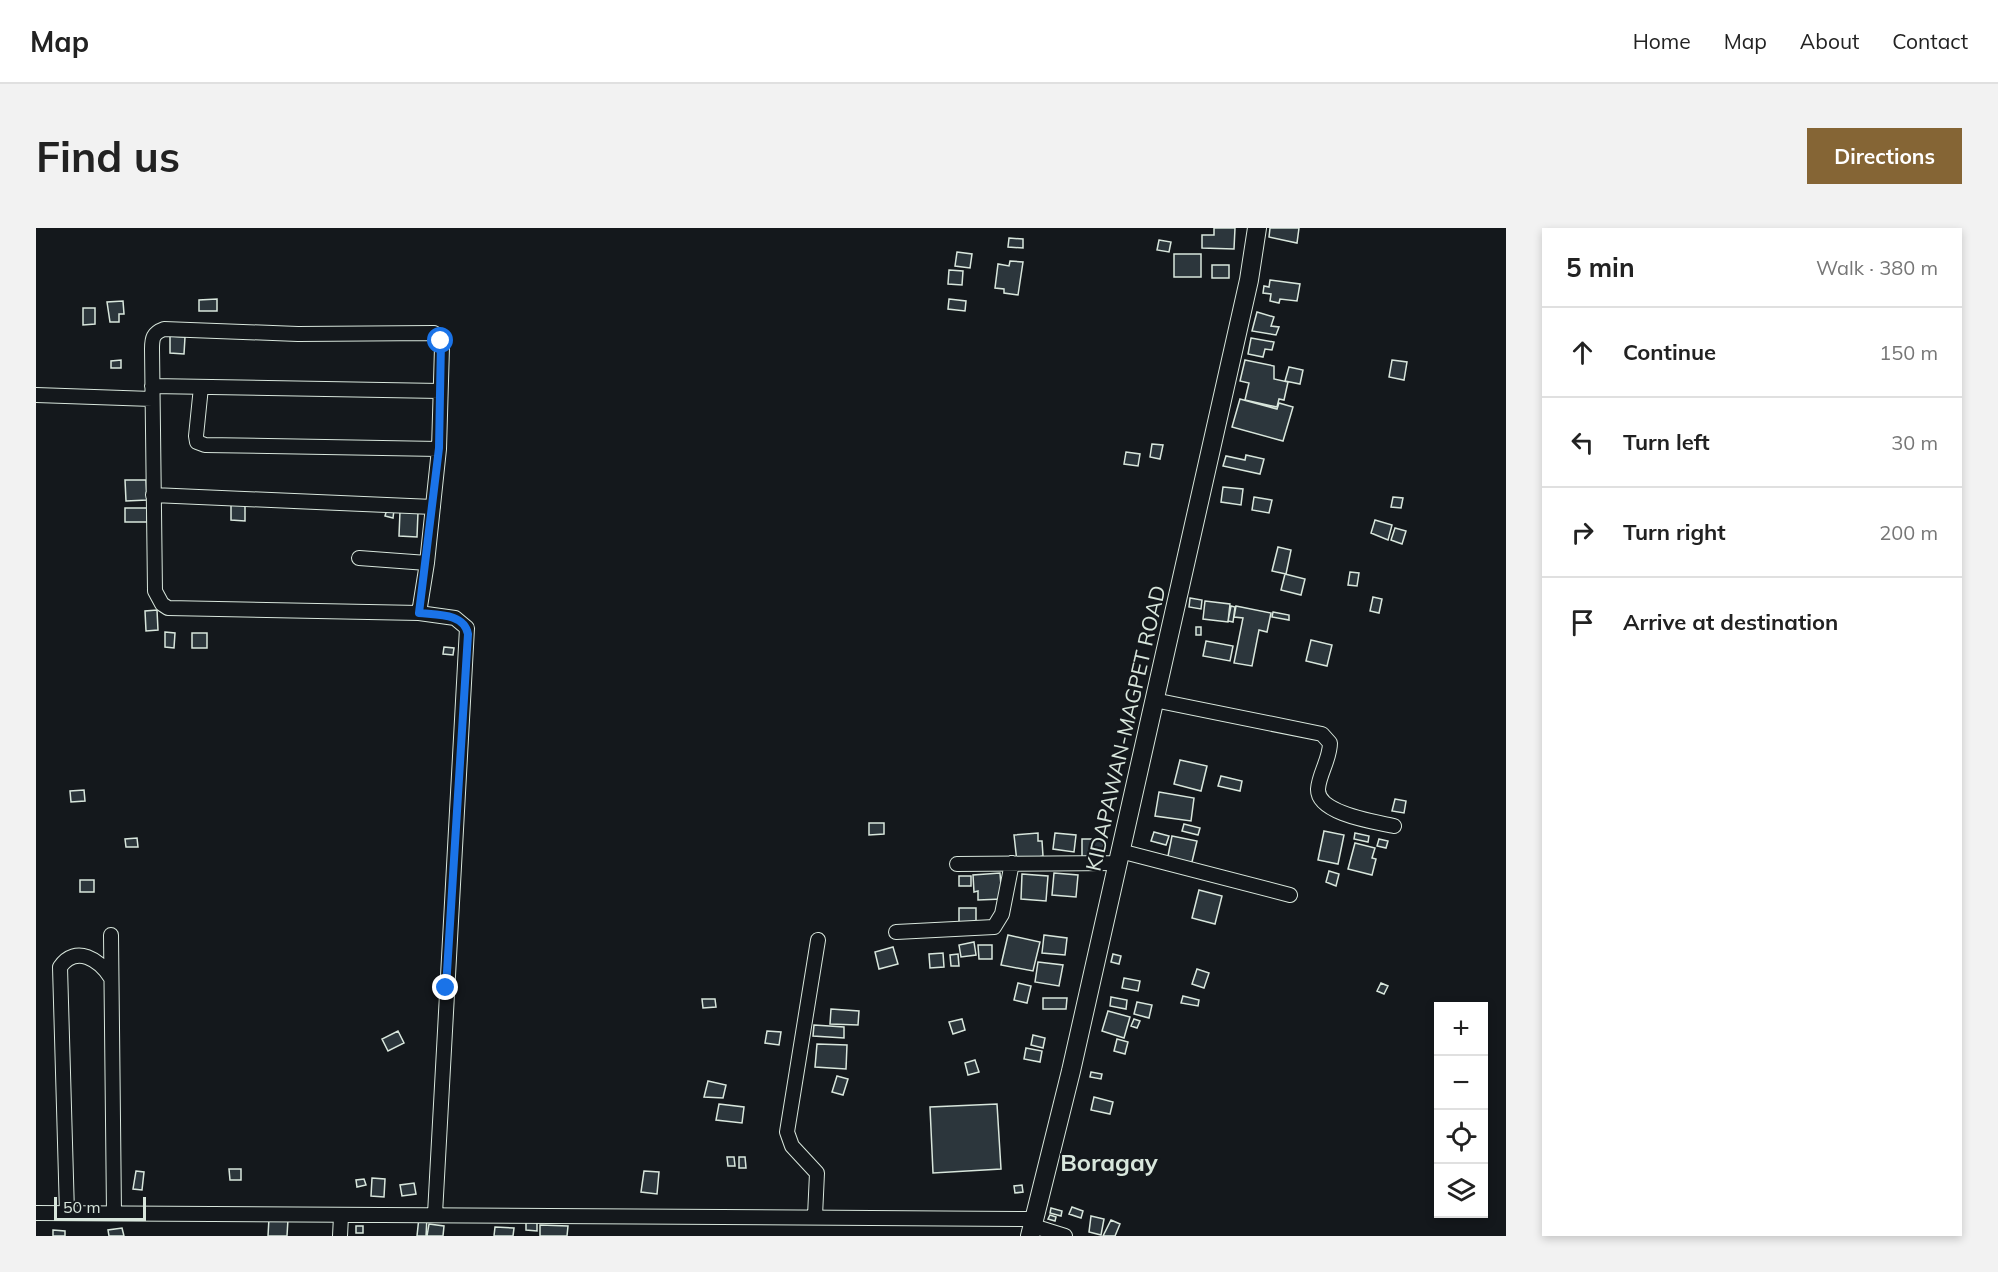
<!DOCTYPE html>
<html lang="en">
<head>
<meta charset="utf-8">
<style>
	:root { --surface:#fff; --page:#f2f2f2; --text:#222; --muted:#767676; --line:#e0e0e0; --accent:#856535 }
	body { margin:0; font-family:Mulish,sans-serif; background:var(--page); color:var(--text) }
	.controls { position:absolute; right:18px; bottom:18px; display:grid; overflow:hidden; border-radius:0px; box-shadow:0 3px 9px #0003 }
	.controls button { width:54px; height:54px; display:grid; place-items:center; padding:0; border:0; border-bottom:2px solid var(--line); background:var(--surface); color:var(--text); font:30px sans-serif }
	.scale { position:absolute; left:18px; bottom:15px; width:92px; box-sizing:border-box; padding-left:6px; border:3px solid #d8e6dc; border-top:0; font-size:16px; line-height:21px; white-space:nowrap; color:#d8e6dc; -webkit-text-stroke:4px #14181c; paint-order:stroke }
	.stop { position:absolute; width:18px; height:18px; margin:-14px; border:4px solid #1a73e8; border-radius:50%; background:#fff }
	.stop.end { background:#1a73e8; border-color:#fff; box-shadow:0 2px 6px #0008 }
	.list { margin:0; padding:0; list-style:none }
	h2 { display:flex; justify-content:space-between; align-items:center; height:78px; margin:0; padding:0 24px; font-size:26px }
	h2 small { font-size:20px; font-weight:400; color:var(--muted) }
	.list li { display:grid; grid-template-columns:39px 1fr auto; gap:18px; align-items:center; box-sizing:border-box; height:90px; padding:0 24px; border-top:2px solid var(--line) }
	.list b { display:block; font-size:22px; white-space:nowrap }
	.list em { font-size:20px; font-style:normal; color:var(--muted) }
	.icon { flex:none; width:33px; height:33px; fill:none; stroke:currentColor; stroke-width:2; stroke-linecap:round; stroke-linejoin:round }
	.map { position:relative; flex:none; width:1470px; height:1008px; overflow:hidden; border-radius:0px }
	header { display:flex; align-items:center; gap:36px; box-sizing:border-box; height:84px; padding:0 30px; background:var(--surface); border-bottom:2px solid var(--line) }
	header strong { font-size:28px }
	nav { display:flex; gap:33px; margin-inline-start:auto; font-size:21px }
	.intro { display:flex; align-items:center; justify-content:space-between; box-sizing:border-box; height:144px; padding:0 36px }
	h1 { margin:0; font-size:42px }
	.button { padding:15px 27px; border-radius:0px; background:var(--accent); color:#fff; font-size:21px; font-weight:700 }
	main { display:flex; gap:36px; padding:0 36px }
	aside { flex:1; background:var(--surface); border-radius:0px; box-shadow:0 3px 9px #0003 }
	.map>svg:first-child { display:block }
	.building { fill:#2c363c; stroke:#d8e6dc; stroke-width:1.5 }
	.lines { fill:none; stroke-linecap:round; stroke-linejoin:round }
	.minor-casing { stroke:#d8e6dc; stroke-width:16 }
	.major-casing { stroke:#d8e6dc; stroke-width:20 }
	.minor { stroke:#14181c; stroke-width:14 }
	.major { stroke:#14181c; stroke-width:18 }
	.route { stroke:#1a73e8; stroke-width:8 }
	.labels { text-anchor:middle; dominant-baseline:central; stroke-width:4.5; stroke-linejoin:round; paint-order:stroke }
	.street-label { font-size:21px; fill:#d8e6dc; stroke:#14181c }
	.quarter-label { font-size:24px; font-weight:bold; fill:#d8e6dc; stroke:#14181c }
</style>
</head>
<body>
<header>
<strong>Map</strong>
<nav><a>Home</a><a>Map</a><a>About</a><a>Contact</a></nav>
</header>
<div class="intro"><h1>Find us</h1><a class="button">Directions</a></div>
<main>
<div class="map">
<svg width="1470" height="1008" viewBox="0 0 1470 1008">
	<rect width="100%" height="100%" fill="#14181c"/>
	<path class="building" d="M1178 0H1199L1198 21 1166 20V7H1178Z
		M1234 0H1263L1261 15 1233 9Z
		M973 10 987 11V20L972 19Z
		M1123 12 1135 14 1133 24 1121 22Z
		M921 24 936 26 934 40 919 38Z
		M1138 26H1165V49H1138Z
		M974 33 987 34 982 67 968 65V61L959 60 962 36 973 38Z
		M1176 37H1193V50H1176Z
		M913 42 927 43 926 57 912 56Z
		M1234 52 1264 56 1261 73 1244 71 1243 75 1234 73 1235 66 1227 65 1228 58 1233 59Z
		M181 71V83H163V72Z
		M913 71 930 73 929 83 912 81Z
		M87 73 88 86H83V94H74L71 74Z
		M47 80H59V96L47 97Z
		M1221 84 1238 89 1235 98 1243 99 1240 107 1216 103Z
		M134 108 149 109 148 126 134 125Z
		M1215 110 1238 114 1236 122 1229 121 1227 129 1212 126Z
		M85 132V140H75V133Z
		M1209 132 1238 138V151L1252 154 1248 172 1243 171 1241 179 1209 172 1213 155 1204 153Z
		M1356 132 1371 134 1368 152 1353 149Z
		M1253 139 1267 142 1264 156 1249 153Z
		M1204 171 1241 181 1243 175 1257 179 1247 213 1196 199Z
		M1116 216 1127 217 1124 231 1114 229Z
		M1090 224 1104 226 1102 238 1088 236Z
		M1210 227 1228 231 1224 246 1187 238 1190 228 1209 232Z
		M89 252H110L111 272 90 273Z
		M1187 259 1207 261 1205 277 1185 274Z
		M1218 269 1236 272 1233 285 1216 282Z
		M1357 269 1367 270 1365 280 1355 279Z
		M195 277H209V293L195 292Z
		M89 280H111V294H89Z
		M351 281 358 282 357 290 349 288Z
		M364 283 382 284 381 309 363 308Z
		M1339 292 1356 297 1352 312 1335 305Z
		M1359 300 1370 303 1366 316 1355 312Z
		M1242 319 1255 322 1250 346 1236 343Z
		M1314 344 1323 345 1321 358 1312 357Z
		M1249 346 1269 351 1265 367 1245 362Z
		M1337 369 1346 371 1343 385 1334 383Z
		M1154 370 1166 372 1165 381 1153 379Z
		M1169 373 1194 376 1192 394 1167 391Z
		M1195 378 1199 379 1197 394 1192 393Z
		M1200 378 1235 385 1231 404 1223 402 1216 438 1198 435 1207 390 1198 389Z
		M121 382 122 402 110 403 109 383Z
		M1237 384 1253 387V392L1236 389Z
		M1160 399H1165V407H1160Z
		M129 404 139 405 138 420 129 419Z
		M156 405H171V420H156Z
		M1275 412 1296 417 1291 438 1270 433Z
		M1170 413 1197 418 1194 433 1167 428Z
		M408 419 418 420 417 427 407 426Z
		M1144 532 1171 538 1165 563 1138 556Z
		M1185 548 1206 553 1204 563 1182 558Z
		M48 562 49 573 35 574 34 563Z
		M1123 564 1158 570 1155 593 1119 588Z
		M1359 571 1370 573 1368 585 1356 583Z
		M833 595H848V606L833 607Z
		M1148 596 1164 600 1162 607 1146 603Z
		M1288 603 1308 607 1302 636 1282 632Z
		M1118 604 1133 608 1130 617 1115 613Z
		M1002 605V613H1006L1007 628 981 634 978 607Z
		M1019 605 1040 607 1038 624 1017 621Z
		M1319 605 1333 608 1332 614 1318 611Z
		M1136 608 1161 613 1155 638 1131 633Z
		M101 610 102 619H90L89 611Z
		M1046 611H1067V631L1046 632Z
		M1343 611 1352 613 1350 620 1341 618Z
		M1319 615 1339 620 1336 630 1340 631 1336 647 1312 641Z
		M1293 643 1303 646 1300 658 1290 654Z
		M964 645 966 671 942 672V663L938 664 937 647Z
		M1018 645 1042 647 1040 669 1016 667Z
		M986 646 1012 648 1010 673 985 671Z
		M923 648H935V658H923Z
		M44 652H58V664H44Z
		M1163 662 1186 668 1179 696 1156 690Z
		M923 680H940V694H923Z
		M972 707 1004 714 997 743 965 737Z
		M1008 707 1031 710 1029 727 1006 725Z
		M938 714 940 727 925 729 923 717Z
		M942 717H956V731H943Z
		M857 719 862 736 843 741 839 724Z
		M907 725 908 739 894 740 893 726Z
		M922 726 923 738H915L914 727Z
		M1077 726 1085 728 1083 736 1075 734Z
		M1002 734 1027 737 1023 758 999 754Z
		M1161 741 1173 745 1168 760 1156 756Z
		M1088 750 1104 753 1102 763 1086 760Z
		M982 755 995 758 991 775 978 772Z
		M1345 755 1352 758 1348 766 1341 763Z
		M1147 768 1163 772 1162 778 1145 775Z
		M1075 769 1091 772 1090 781 1074 778Z
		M1007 770H1031L1030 781H1007Z
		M666 771H679L680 779 667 780Z
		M1101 774 1116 777 1113 790 1098 786Z
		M795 781 823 783 822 797 794 796Z
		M1072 783 1094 789 1088 810 1066 803Z
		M926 791 929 802 917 806 913 794Z
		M1098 791 1104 793 1101 800 1095 798Z
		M778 797 808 799V810L777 808Z
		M362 803 368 815 352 823 346 811Z
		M731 803 745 804 743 817 729 815Z
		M997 807 1009 810 1007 820 995 817Z
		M1081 811 1092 814 1089 826 1078 823Z
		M781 816 811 817 810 841 779 839Z
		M990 820 1006 823 1004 834 988 831Z
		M939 832 943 844 932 847 929 835Z
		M1055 844 1066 846 1065 851 1054 849Z
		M801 848 812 851 807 867 796 864Z
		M672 853 690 857 687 870 668 869Z
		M1058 869 1077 874 1074 886 1055 882Z
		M683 876 708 879 706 895 680 892Z
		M961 876 965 941 897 945 894 879Z
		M691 929H698L699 938H692Z
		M703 929H709L710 940H703Z
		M193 941H205V952H194Z
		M100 943 108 944 106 962 97 961Z
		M608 943 623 944 621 966 605 964Z
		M336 950 349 951 348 969 335 968Z
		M328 951 330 957 321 959 320 952Z
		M378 955 380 966 366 968 364 957Z
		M986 957 987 964 979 965 978 958Z
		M1036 979 1047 983 1045 990 1033 986Z
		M1015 980 1026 983 1025 988 1014 985Z
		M1014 987 1020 989 1019 993 1012 991Z
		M490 988 501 989V1003L490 1002Z
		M1055 988 1068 991 1065 1007 1053 1004Z
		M383 989H391L390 1008H381Z
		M233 990 252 991 251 1008H232Z
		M1075 992 1084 996 1079 1008H1067Z
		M393 996 408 998 407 1008H391Z
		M504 997 532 998 531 1008H504Z
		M320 998H327V1005H320Z
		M459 999 478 1000 477 1008H458Z
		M86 1000 88 1008H73L72 1002Z
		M17 1002 29 1003V1008H17Z"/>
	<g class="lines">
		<defs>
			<path id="minor" d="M116 158 404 163
				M165 159 160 208 161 214 169 217 403 221
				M0 167 116 171
				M117 267 397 279
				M323 330 391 335
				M383 385 391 335 403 221 406 119 403 108 398 105 262 106 128 101C117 105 116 110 116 121L119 363 126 376 132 380 383 385 419 390 431 400 399 986
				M1118 472 1286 506 1294 515C1294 531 1283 546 1282 561 1281 586 1340 594 1358 598
				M1084 623 1254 667
				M921 636 1081 635
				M860 704 958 699 966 686 976 635
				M75 707 78 985
				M0 985 999 991
				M31 985 24 739C40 716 64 732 75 750
				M779 988 781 945 756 918 751 904 782 712
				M997 998 1029 1008
				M304 1008 305 988"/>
			<path id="major" d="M994 1008 1035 843 1213 52 1221 0"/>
		</defs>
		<use href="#minor" class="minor-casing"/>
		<use href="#major" class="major-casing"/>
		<use href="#minor" class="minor"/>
		<use href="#major" class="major"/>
	</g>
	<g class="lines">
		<path class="route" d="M405 113 403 220 383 385C401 387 428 385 432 406L410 760"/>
	</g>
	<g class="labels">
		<g class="street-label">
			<text transform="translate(1089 500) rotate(-77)">KIDAPAWAN-MAGPET ROAD</text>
		</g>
		<g class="quarter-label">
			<text x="1073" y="934">Boragay</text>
		</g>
	</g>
</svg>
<div class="controls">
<button>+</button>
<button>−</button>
<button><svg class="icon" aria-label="locate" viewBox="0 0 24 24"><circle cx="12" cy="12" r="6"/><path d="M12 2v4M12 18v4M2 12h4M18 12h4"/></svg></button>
<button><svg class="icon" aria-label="layers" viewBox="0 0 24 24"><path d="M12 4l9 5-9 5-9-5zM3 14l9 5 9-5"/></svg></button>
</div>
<div class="scale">50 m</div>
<div class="stop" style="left:405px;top:113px"></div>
<div class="stop end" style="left:410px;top:760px"></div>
</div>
<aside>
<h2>5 min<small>Walk · 380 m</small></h2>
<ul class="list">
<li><svg class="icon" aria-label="ahead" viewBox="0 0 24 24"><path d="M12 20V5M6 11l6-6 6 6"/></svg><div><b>Continue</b></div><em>150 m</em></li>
<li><svg class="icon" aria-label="left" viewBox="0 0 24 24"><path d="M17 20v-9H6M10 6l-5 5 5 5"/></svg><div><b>Turn left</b></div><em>30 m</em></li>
<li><svg class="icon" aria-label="right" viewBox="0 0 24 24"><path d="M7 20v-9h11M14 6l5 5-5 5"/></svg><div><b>Turn right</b></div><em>200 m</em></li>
<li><svg class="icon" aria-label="arrive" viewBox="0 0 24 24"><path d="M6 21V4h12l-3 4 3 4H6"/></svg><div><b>Arrive at destination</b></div></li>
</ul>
</aside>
</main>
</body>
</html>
